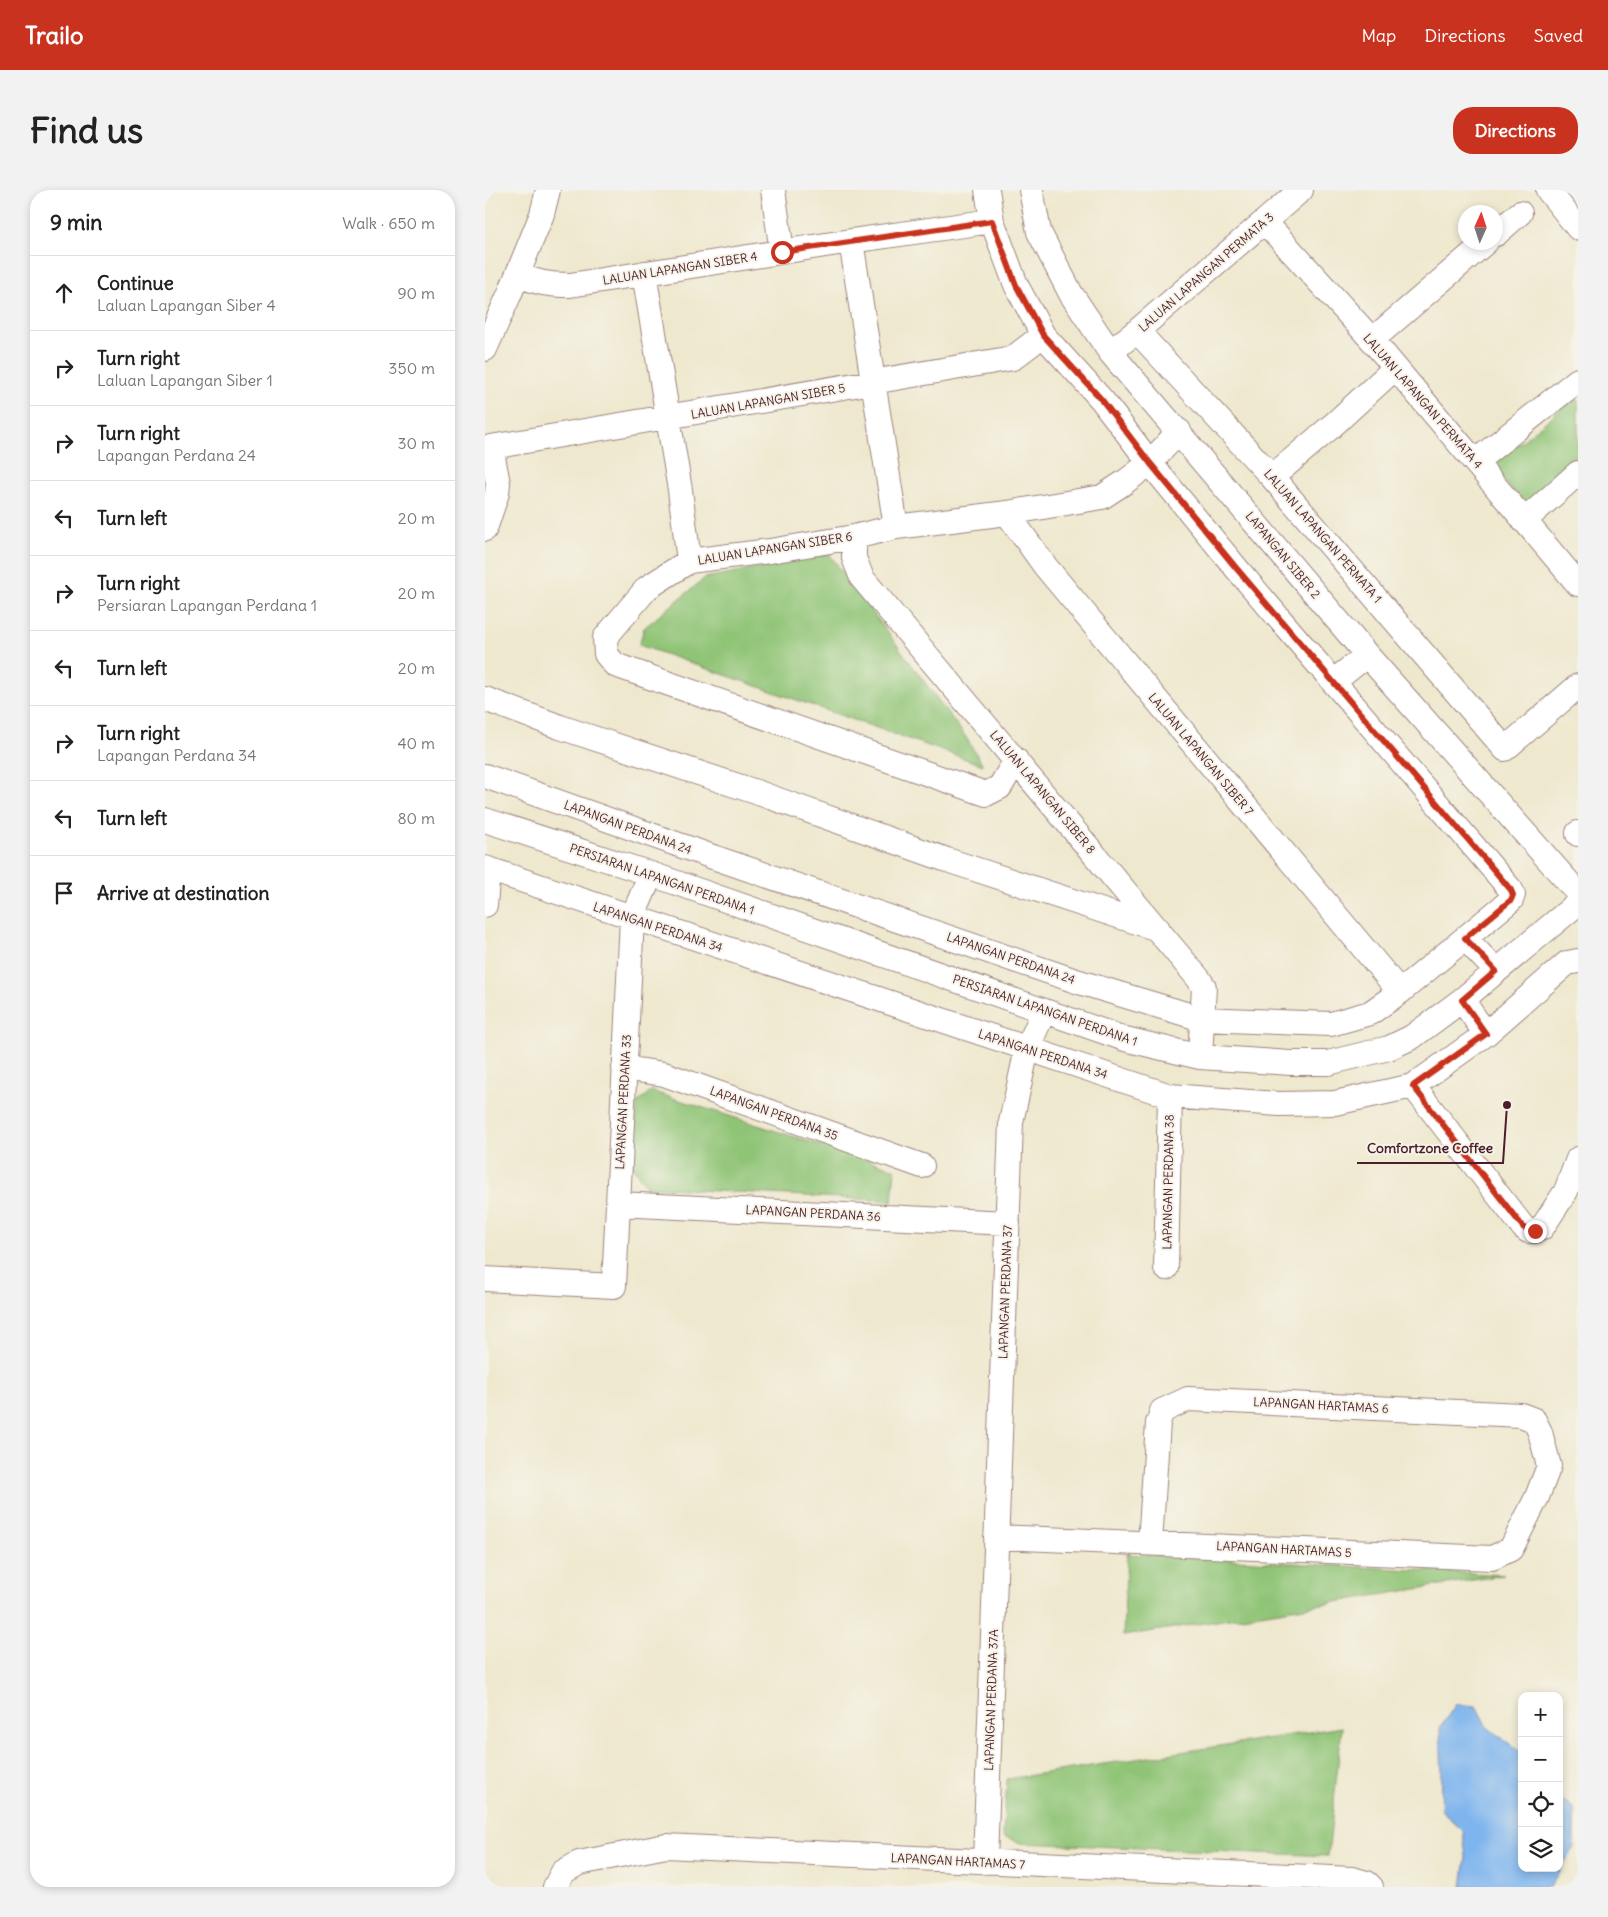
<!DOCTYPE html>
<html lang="en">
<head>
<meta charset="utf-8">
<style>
	:root { --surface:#fff; --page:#f2f2f2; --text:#222; --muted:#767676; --line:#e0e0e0; --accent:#c8321e }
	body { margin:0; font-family:Delius,sans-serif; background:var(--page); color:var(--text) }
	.controls { position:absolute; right:15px; bottom:15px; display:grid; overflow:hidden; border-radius:10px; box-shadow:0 2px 8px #0003 }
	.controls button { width:45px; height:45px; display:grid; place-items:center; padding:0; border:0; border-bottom:1px solid var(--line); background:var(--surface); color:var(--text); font:25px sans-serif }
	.compass { position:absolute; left:973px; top:15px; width:45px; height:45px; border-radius:50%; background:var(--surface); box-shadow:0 2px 8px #0003; rotate:3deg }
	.stop { position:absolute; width:15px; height:15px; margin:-11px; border:4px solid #c8321e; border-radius:50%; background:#fff }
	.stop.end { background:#c8321e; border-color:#fff; box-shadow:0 1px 5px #0008 }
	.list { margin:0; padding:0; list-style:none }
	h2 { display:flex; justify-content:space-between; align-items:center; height:65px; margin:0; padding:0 20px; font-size:21px }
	h2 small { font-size:16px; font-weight:400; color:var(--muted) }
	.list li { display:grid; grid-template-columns:32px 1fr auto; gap:15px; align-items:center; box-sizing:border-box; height:75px; padding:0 20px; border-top:1px solid var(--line) }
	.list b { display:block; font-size:19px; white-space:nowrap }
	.list p { margin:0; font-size:16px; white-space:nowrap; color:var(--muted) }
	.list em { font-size:16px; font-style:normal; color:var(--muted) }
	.icon { flex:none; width:28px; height:28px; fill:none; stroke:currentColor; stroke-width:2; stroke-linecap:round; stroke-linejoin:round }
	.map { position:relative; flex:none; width:1093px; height:1697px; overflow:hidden; border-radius:20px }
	header { display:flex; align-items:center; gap:30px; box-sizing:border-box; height:70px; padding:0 25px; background:var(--accent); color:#fff }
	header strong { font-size:24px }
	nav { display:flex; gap:28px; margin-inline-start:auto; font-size:18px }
	.intro { display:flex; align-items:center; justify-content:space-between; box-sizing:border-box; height:120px; padding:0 30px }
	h1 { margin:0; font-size:35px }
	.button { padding:12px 22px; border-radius:20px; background:var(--accent); color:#fff; font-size:18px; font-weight:700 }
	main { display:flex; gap:30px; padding:0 30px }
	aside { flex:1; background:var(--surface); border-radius:20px; box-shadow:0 2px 8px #0003 }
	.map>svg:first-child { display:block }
	.green { fill:#8fc476; stroke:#6c7250 }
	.water { fill:#7fb5ee; stroke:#646a8c }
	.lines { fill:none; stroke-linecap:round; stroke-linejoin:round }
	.minor-casing { stroke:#9c847c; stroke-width:26 }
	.minor { stroke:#fff; stroke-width:24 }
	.route { stroke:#c8321e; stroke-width:6 }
	.labels { text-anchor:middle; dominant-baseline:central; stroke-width:4; stroke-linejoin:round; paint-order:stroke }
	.street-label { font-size:12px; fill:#4a1f2b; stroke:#f7f3e8 }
	.leader { fill:none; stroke:#4a1f2b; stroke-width:2 }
	.callout-dot { fill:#4a1f2b; stroke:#f7f3e8; stroke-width:2 }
	.callout-label { font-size:14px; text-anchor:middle; font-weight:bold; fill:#4a1f2b; stroke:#f7f3e8; stroke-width:4; stroke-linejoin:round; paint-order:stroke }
</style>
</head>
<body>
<header>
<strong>Trailo</strong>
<nav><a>Map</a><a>Directions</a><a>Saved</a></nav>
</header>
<div class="intro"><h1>Find us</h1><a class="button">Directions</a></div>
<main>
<aside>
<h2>9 min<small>Walk · 650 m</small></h2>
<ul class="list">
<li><svg class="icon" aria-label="ahead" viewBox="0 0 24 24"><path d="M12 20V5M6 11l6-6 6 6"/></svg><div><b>Continue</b><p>Laluan Lapangan Siber 4</p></div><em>90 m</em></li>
<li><svg class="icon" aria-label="right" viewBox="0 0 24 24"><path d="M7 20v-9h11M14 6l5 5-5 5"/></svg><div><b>Turn right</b><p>Laluan Lapangan Siber 1</p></div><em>350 m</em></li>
<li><svg class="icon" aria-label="right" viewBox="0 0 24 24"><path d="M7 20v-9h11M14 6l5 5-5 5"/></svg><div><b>Turn right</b><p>Lapangan Perdana 24</p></div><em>30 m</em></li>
<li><svg class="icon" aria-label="left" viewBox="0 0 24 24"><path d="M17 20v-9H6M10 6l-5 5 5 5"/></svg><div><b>Turn left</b></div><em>20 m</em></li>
<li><svg class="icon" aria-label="right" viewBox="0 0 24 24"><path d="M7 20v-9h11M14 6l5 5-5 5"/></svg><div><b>Turn right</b><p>Persiaran Lapangan Perdana 1</p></div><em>20 m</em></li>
<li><svg class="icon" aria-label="left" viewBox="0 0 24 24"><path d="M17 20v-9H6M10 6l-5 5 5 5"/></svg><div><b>Turn left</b></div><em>20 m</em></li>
<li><svg class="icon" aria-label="right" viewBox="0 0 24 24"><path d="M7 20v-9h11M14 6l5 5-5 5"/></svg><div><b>Turn right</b><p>Lapangan Perdana 34</p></div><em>40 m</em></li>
<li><svg class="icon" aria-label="left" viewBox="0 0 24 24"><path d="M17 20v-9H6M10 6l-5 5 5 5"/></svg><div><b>Turn left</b></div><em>80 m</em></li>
<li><svg class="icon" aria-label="arrive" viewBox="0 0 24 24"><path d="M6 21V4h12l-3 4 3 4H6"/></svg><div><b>Arrive at destination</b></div></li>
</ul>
</aside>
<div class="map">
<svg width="1093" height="1697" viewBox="0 0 1093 1697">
	<rect width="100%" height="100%" fill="#f7f3e8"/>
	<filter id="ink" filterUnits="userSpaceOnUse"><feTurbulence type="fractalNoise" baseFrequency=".02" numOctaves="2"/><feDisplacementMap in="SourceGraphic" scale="10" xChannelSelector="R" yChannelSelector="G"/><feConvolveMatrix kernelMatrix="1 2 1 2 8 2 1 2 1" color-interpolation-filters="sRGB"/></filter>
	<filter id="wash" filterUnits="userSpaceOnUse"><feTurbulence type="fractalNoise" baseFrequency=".0096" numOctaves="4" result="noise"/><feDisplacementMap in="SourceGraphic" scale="20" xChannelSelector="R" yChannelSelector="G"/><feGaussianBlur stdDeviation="1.12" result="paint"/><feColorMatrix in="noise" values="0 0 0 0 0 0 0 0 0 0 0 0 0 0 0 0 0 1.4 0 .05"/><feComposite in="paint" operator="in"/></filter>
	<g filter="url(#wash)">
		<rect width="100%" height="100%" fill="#eee8ce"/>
		<path class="green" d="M1093 205V269L1039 314 1007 276Z
			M344 364 480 546 498 575 154 455 159 438 220 388Z
			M166 901 410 979 407 1011 162 997 147 976 152 913Z
			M642 1364 1019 1385 638 1446Z
			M857 1537 843 1666 536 1653 518 1646 522 1589Z"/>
		<path class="water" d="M971 1514 991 1516 1002 1537 1037 1563V1678H1074V1608L1089 1618V1657L1065 1697H977L981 1667 978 1641 956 1620 957 1586 955 1538Z"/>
	</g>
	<g filter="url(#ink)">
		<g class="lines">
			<defs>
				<path id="minor" d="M288 0 297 62
					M546 0 554 42 586 104 625 162 882 465 1093 703
					M1063 0 1093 38
					M780 32 887 150 1093 394
					M1011 44 1035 23
					M366 51 411 337
					M159 83 195 300 204 371
					M33 84C50 93 65 95 85 95L366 51 507 31
					M652 141 787 287 1020 559 1093 496
					M887 150 1001 52
					M0 159 25 103 57 24 63 0
					M625 162 652 141 816 0
					M0 258 528 168 558 145
					M990 272 1093 190
					M787 287 848 235 909 179
					M522 323 560 376 915 802
					M1039 331 1093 283
					M0 339 12 303 13 293 6 257
					M369 347V368L377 388 713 788 719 797 715 867
					M848 492 882 465
					M0 509 75 537 271 602 462 670 673 739
					M531 570 515 597 501 604 130 475 121 464 120 448 162 398 204 371 285 361 369 347 411 337 522 323 617 307 640 292 665 273 694 241
					M0 586 228 667 591 791 717 829 846 834 885 823 915 802 1026 710 1028 705 1026 700 752 379 665 273 617 210 558 145 531 95 507 31 502 0
					M0 630 166 684 640 849 715 867 806 873H843L904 858 927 847 977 810 1093 713
					M1093 643V644
					M0 678 685 906 794 914 850 913 928 896 1001 844 1082 773 1093 771
					M0 715 3 679
					M980 748 1011 781
					M977 810 1001 844
					M139 878 179 884 437 976
					M928 896 1038 1037 1043 1041H1050L1057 1038 1081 1001 1093 969
					M133 1014 523 1033
					M681 1078 685 906
					M0 1089 129 1096 147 728 166 684
					M511 1347 1007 1368 1026 1359 1052 1307 1064 1276 1055 1242 1049 1230 1036 1225 703 1209 677 1221 673 1233 665 1353
					M500 1672 526 932 542 859 559 821
					M70 1697 78 1682 94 1673 181 1656 867 1689 882 1693 886 1697"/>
			</defs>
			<use href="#minor" class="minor-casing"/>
			<use href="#minor" class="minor"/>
		</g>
	</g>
	<g class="lines" filter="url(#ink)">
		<path class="route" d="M297 62 507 31 531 95 558 145 617 210 665 273 752 379 1026 700 1028 705 1026 710 980 748 1011 781 977 810 1001 844 928 896 1038 1037 1043 1041H1050"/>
	</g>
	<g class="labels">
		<g class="street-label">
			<text transform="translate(195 78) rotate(-9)">LALUAN LAPANGAN SIBER 4</text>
			<text transform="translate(721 82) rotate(-41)">LALUAN LAPANGAN PERMATA 3</text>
			<text transform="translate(283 211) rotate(-10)">LALUAN LAPANGAN SIBER 5</text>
			<text transform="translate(938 211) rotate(49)">LALUAN LAPANGAN PERMATA 4</text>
			<text transform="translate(838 346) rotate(49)">LALUAN LAPANGAN PERMATA 1</text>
			<text transform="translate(290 358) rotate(-9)">LALUAN LAPANGAN SIBER 6</text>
			<text transform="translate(798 365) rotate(50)">LAPANGAN SIBER 2</text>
			<text transform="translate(716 564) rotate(50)">LALUAN LAPANGAN SIBER 7</text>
			<text transform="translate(558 602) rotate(50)">LALUAN LAPANGAN SIBER 8</text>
			<text transform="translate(143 637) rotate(20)">LAPANGAN PERDANA 24</text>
			<text transform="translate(177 689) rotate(19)">PERSIARAN LAPANGAN PERDANA 1</text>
			<text transform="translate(173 737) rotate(18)">LAPANGAN PERDANA 34</text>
			<text transform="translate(526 768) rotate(19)">LAPANGAN PERDANA 24</text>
			<text transform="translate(560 820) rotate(19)">PERSIARAN LAPANGAN PERDANA 1</text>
			<text transform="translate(558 864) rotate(18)">LAPANGAN PERDANA 34</text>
			<text transform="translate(138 912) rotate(-87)">LAPANGAN PERDANA 33</text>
			<text transform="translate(289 923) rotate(20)">LAPANGAN PERDANA 35</text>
			<text transform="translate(683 992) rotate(-89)">LAPANGAN PERDANA 38</text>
			<text transform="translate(328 1023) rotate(3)">LAPANGAN PERDANA 36</text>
			<text transform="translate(520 1102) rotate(-88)">LAPANGAN PERDANA 37</text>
			<text transform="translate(836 1215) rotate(3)">LAPANGAN HARTAMAS 6</text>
			<text transform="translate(799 1359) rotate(3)">LAPANGAN HARTAMAS 5</text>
			<text transform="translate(506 1510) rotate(-88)">LAPANGAN PERDANA 37A</text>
			<text transform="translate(473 1671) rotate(3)">LAPANGAN HARTAMAS 7</text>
		</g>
	</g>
	<path class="leader" d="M1022 915L1018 973H872"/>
	<circle class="callout-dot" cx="1022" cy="915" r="5"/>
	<g class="callout-label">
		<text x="945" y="963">Comfortzone Coffee</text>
	</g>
</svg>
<div class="controls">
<button>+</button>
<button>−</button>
<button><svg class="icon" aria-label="locate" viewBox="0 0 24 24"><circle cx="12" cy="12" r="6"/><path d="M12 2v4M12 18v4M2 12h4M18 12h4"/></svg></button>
<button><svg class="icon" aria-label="layers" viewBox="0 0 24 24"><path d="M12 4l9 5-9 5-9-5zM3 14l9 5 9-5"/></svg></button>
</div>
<svg class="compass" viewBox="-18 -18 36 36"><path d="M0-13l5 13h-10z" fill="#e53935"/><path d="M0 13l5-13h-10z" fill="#767676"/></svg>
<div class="stop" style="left:297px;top:62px"></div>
<div class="stop end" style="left:1050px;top:1041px"></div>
</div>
</main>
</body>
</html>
